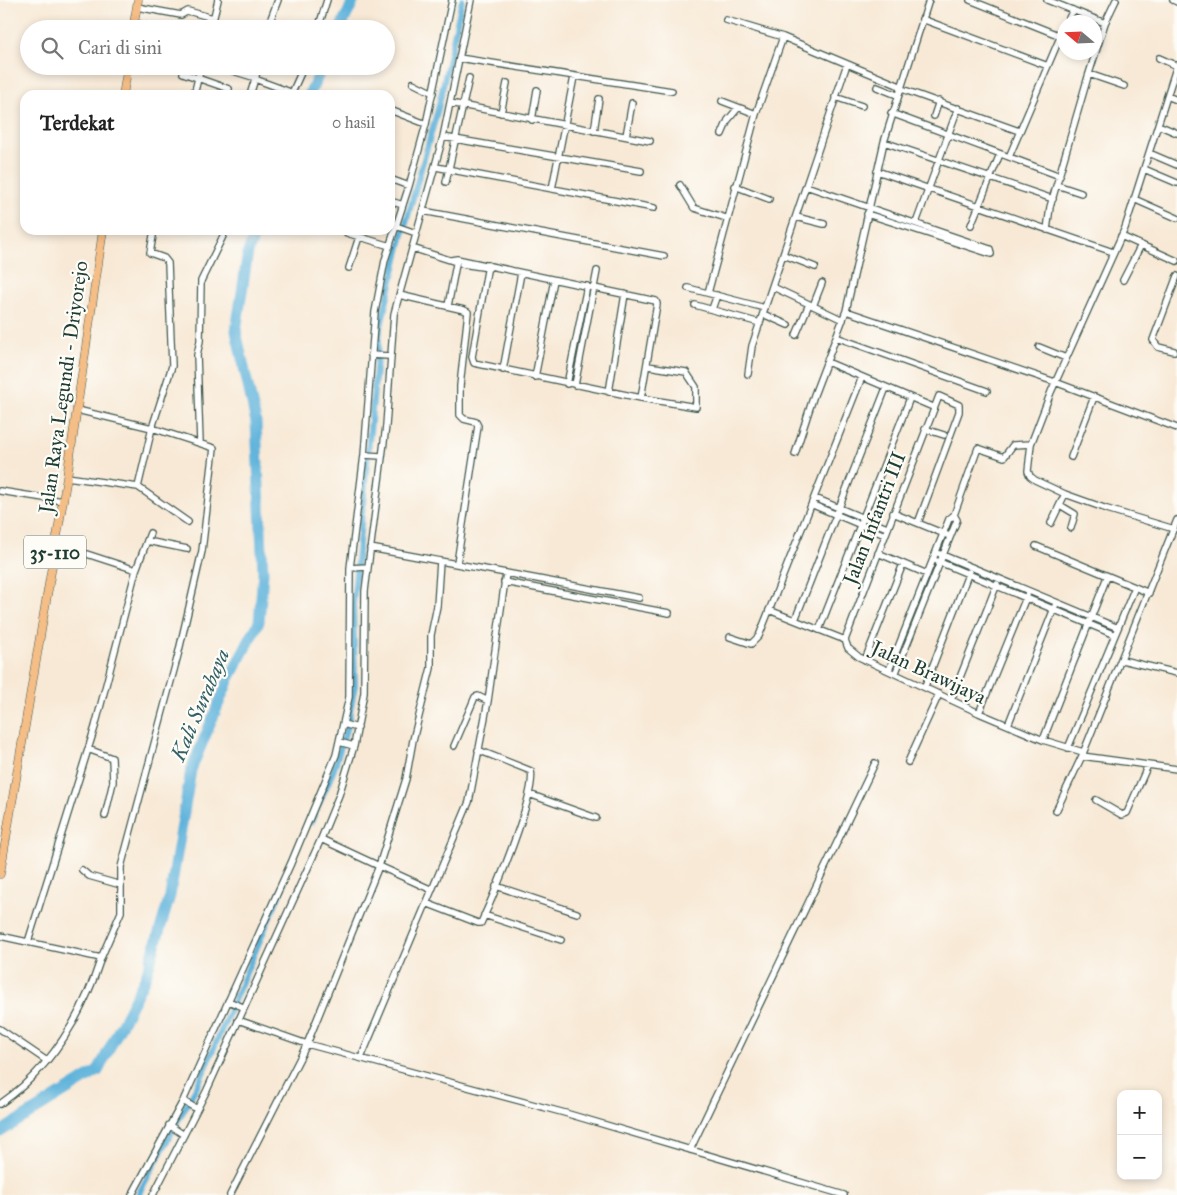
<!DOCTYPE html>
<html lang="id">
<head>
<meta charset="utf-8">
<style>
	:root { --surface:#fff; --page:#f2f2f2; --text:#222; --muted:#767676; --line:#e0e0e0 }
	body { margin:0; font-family:"IM FELL Great Primer",serif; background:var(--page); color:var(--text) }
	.controls { position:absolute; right:15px; bottom:15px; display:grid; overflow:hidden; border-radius:10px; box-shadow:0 2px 8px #0003 }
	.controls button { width:45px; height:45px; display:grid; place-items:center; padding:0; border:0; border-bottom:1px solid var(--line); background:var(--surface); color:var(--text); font:25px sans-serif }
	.compass { position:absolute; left:1057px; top:15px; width:45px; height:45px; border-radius:50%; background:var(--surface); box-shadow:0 2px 8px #0003; rotate:289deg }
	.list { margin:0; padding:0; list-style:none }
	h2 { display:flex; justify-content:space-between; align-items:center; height:65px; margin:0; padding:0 20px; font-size:21px }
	h2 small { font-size:16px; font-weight:400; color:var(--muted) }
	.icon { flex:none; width:28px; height:28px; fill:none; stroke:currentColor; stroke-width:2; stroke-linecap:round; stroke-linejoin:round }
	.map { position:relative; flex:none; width:1177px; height:1195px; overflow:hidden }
	.search { position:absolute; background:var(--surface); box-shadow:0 2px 8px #0003; left:20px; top:20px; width:375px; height:55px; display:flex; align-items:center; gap:12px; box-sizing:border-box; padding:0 18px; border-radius:28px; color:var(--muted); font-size:19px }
	.panel { position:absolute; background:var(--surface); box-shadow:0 2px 8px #0003; left:20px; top:90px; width:375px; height:145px; border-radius:15px }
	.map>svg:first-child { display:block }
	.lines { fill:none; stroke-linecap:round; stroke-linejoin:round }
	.canal { stroke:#5fb3db; stroke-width:6 }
	.river { stroke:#5fb3db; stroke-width:11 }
	.minor-casing { stroke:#40574c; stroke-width:8 }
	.major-casing { stroke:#40574c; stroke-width:9 }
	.minor { stroke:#fff; stroke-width:5.5 }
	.major { stroke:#f6be87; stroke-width:8 }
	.labels { text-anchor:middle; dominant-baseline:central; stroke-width:4.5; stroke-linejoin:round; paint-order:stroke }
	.shield { fill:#fdfcf7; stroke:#62766e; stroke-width:1 }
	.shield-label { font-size:19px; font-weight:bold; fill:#1f3d34 }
	.street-label { font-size:20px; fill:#1f3d34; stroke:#fdfcf7 }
	.water-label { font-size:21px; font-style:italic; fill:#326066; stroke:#fdfcf7 }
</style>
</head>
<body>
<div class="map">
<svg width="1177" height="1195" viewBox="0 0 1177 1195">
	<rect width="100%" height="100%" fill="#fdfcf7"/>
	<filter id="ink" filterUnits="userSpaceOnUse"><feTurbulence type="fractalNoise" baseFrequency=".02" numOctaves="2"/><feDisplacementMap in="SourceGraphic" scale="10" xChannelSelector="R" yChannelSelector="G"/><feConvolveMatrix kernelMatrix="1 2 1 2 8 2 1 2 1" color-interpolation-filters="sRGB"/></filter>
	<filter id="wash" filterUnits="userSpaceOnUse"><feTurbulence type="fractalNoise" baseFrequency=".0096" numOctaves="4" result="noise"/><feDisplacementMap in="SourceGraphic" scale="20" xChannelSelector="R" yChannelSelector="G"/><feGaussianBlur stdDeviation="1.12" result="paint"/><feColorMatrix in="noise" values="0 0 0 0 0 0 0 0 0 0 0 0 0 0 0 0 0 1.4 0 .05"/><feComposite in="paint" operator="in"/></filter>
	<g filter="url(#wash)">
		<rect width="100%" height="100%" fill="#f8e9d6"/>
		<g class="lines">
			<path class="canal" d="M311 822 334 769 348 723 355 685 353 604 380 329 404 230 438 109 462 0
				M138 1195 201 1078 284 884"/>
			<path class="river" d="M340 29 354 0
				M309 95 323 66
				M0 1132 98 1071 146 976 170 896 191 770 229 679 259 622 263 573 256 422 236 331 248 252 256 230"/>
		</g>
	</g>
	<g filter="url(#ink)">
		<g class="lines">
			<defs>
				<path id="minor" d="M970 0 1063 37
					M1047 0 1105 23
					M1173 0 1177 2
					M137 7 181 15 188 11 213 18
					M922 19 1048 66
					M726 20 783 37 900 86
					M212 21 231 29
					M1067 22 1073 10
					M134 23 160 29
					M211 29 218 0
					M267 29 278 0
					M318 29 327 0
					M459 58 672 91
					M1159 58 1177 66
					M217 66 256 78
					M183 73 229 89
					M1089 74 1124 86
					M255 79 293 93
					M413 83 433 93
					M877 87 897 95
					M899 88 1019 131
					M194 95 201 66
					M250 95 259 66
					M291 95 304 66
					M1167 96 1177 100
					M835 97 862 106
					M722 101 756 114
					M450 103 650 141
					M390 110 426 124
					M501 113 507 83
					M891 113 1060 176
					M934 116 939 101
					M532 120 537 90
					M1158 125 1177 133
					M594 131 599 99
					M722 134 728 120 738 108
					M626 136 632 103
					M443 137 641 171
					M884 142 1053 199
					M1149 153 1177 165
					M1009 157 1064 28
					M436 167 654 208
					M1144 169 1177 183
					M877 171 1113 252
					M390 179 409 186
					M446 182 469 78
					M680 185 694 208 726 218
					M1057 185 1081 193
					M735 186 769 199
					M806 186 990 249 991 254 867 214
					M552 189 574 77
					M1134 199 1177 218
					M390 201 403 205
					M423 211 664 256
					M796 217 824 224
					M916 223 958 108
					M390 224 416 233
					M971 225 1000 154
					M1047 230 1050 207 1087 80 1105 23 1116 0
					M347 233 390 246
					M1121 236 1177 261
					M412 248 453 261
					M784 255 815 267
					M451 260 457 259 656 301 657 304 641 398
					M462 264 489 268
					M488 265 472 357 474 363 641 398 696 407V387L686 372 648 366
					M349 268 359 237
					M1123 280 1141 245
					M773 287 843 320
					M688 288 765 308
					M708 293 756 114 783 37
					M399 295 464 310 468 312 460 386V415L464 419 476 422 478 426 457 563
					M695 305 760 323
					M448 306 457 259
					M813 306 822 283
					M712 309 717 295
					M846 311 1055 382 1177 428
					M763 314 788 325
					M796 335 809 304
					M836 337 987 391
					M1039 347 1066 358
					M1174 351 1158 347 1153 340 1177 276
					M371 355 389 356
					M827 362 933 407
					M503 370 521 273
					M748 374 752 346 847 64
					M535 377 554 280
					M567 384 587 286
					M575 385 597 271
					M609 392 625 294
					M77 410 152 428 138 487 188 522
					M925 429 944 435
					M200 443 197 355 200 341 201 281 226 230
					M795 454 814 395 846 311 884 142 929 0
					M364 455 381 456
					M1071 457 1094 397
					M67 477 138 487
					M0 491 63 501
					M815 498 887 528
					M813 505 885 535
					M1060 505 1075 514 1071 528
					M893 513 947 535
					M954 515 978 448 1004 457 1013 445 1031 444
					M1051 523 1065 494
					M1174 529 1107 509 1065 494 1035 480 1030 476 1028 471 1031 444 1051 392 1125 228 1177 65
					M147 541 187 549
					M1036 546 1149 593
					M370 548 440 561 437 606 431 635V668L413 740 406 779 379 866 432 890
					M878 553 927 574
					M940 554 1118 628
					M937 561 1115 635
					M350 568 367 567
					M136 570 150 533
					M506 573 639 598
					M504 582 669 613
					M769 610 845 640 848 648 859 657 979 713 1043 740 1083 752
					M795 620 886 388
					M819 630 910 398
					M730 637 751 644 759 636 862 377
					M845 640 939 396 959 405V412L918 523
					M865 660 903 564
					M1122 660 1177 673
					M889 670 949 519 954 515 957 520 896 672
					M925 686 969 572
					M951 700 997 584
					M979 713 1027 595
					M343 724 358 728
					M1008 725 1055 606
					M1043 740 1107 577
					M339 742 354 746
					M454 746 475 697 478 696 488 701
					M1068 748 1135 587
					M88 749 112 758 113 782 105 816
					M1082 756 1177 769
					M908 762 939 694
					M529 794 596 818
					M1096 800 1122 815 1127 813 1148 765
					M1056 811 1082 756 1177 520
					M82 870 89 876 121 885
					M496 886 577 913
					M426 903 478 923H481C493 897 537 793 531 771L478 750
					M484 915 561 940
					M0 936 101 958C82 1017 51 1069 0 1104
					M28 942 95 727 136 570 56 544
					M101 958 121 912V867L178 655 202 551 214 448 152 428 172 366 168 263 164 258 150 253 154 230
					M228 1001 243 1007
					M238 1020 307 1044 565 1113 844 1195
					M0 1029 47 1061
					M361 1058 469 802 488 701 506 573 440 561
					M183 1101 197 1109
					M169 1125 184 1135
					M690 1150 875 763
					M132 1195 183 1101 291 863 336 755 349 697 350 568 364 455 375 312 385 260 409 186 426 124 452 0
					M153 1195 207 1090 321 839 339 795 354 746 364 693 365 591 386 426 394 314 443 137 471 0
					M230 1195 307 1044 379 866 321 839"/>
				<path id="major" d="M133 29 138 0
					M123 95 128 66
					M0 874 67 477 103 230"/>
			</defs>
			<use href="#minor" class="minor-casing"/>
			<use href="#major" class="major-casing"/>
			<use href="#minor" class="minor"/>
			<use href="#major" class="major"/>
		</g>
	</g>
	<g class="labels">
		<rect class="shield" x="24" y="535.5" width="62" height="33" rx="4"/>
		<g class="shield-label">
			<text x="55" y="552">35-110</text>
		</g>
		<g class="street-label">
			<text transform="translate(63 387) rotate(-82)">Jalan Raya Legundi - Driyorejo</text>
			<text transform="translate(874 518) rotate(-69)">Jalan Infantri III</text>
			<text transform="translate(929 672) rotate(25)">Jalan Brawijaya</text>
		</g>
		<g class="water-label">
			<text transform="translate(200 705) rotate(-67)">Kali Surabaya</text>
		</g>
	</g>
</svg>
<div class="controls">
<button>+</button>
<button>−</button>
</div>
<svg class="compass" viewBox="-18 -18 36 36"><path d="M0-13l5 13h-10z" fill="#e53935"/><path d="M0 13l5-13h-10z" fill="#767676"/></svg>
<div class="search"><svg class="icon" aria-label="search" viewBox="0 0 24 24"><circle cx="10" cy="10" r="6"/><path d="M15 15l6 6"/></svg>Cari di sini</div>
<section class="panel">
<h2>Terdekat<small>0 hasil</small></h2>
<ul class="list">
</ul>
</section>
</div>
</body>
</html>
